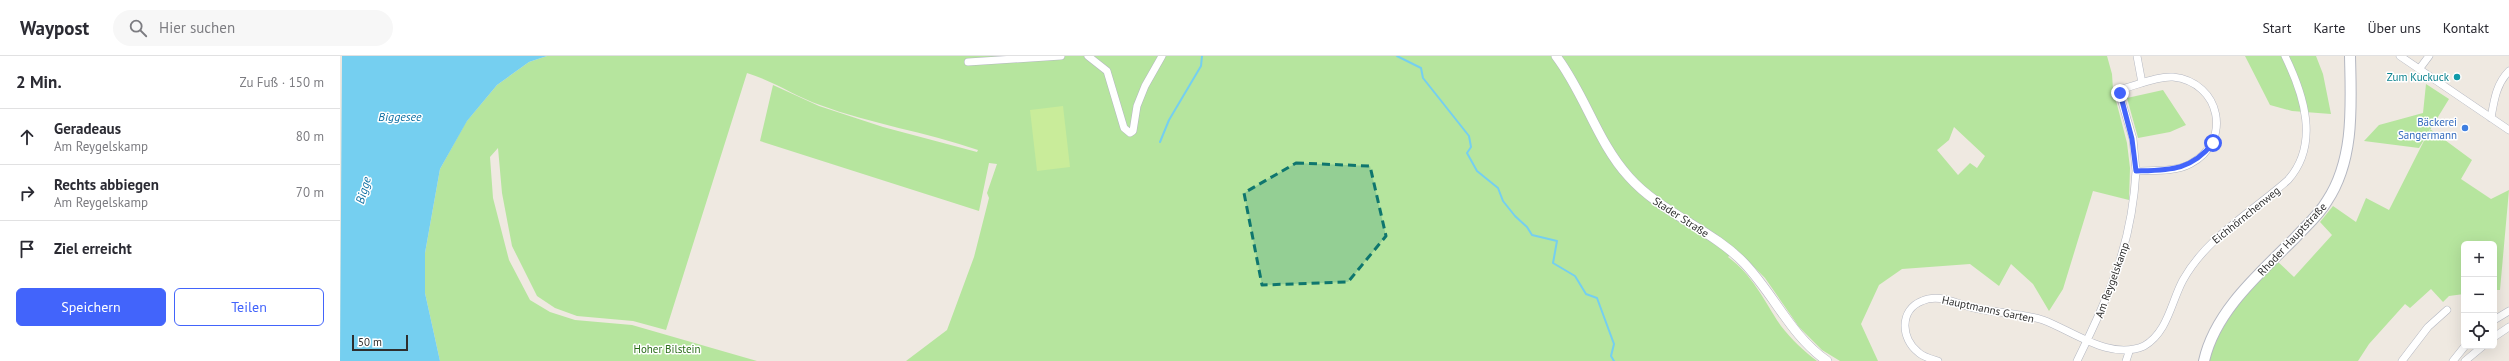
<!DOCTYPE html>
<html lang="de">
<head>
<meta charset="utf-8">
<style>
	:root { --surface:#fff; --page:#f7f7f7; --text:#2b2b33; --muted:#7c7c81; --line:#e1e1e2; --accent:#4264fb }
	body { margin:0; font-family:"PT Sans",sans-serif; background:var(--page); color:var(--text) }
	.controls { position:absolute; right:12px; bottom:12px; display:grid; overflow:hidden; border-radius:6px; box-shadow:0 4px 16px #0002 }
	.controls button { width:36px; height:36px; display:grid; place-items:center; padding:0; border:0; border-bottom:1px solid var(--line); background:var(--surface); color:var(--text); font:20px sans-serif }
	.scale { position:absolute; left:12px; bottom:10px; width:56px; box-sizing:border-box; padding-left:4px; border:2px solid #2e2e2e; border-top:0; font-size:11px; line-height:14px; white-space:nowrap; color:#2e2e2e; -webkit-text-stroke:3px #fff; paint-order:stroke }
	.stop { position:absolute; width:12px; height:12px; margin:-9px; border:3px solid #4264fb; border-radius:50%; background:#fff }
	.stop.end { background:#4264fb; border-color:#fff; box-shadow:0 1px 4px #0008 }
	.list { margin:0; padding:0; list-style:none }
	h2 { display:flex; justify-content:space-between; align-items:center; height:52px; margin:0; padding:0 16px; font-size:17px }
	h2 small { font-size:13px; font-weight:400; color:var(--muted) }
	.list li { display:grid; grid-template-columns:26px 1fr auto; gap:12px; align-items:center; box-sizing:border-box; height:56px; padding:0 16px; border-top:1px solid var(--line) }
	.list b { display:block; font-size:15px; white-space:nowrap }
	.list p { margin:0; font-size:13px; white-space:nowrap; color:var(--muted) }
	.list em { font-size:13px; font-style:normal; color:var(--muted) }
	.actions { display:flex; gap:8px; padding:12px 16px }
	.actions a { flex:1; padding:9px 0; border:1px solid var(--accent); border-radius:6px; text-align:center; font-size:14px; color:var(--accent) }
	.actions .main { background:var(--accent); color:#fff }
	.icon { flex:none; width:22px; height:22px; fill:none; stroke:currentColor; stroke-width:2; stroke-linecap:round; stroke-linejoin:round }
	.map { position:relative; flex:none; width:2169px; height:305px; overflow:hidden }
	header { display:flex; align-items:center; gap:24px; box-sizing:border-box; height:56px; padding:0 20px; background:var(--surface); border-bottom:1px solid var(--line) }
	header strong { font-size:19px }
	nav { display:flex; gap:22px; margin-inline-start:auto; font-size:14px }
	.search { width:280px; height:36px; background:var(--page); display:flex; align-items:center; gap:10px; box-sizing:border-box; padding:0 14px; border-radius:22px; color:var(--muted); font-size:15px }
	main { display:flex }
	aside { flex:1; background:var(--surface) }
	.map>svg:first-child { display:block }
	.green { fill:#b6e59e; fill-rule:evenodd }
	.pitch { fill:#c9ec9a }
	.water { fill:#75cff0 }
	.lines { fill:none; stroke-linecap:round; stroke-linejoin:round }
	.stream { stroke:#75cff0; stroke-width:2 }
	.minor-casing { stroke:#b4b7c1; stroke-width:8 }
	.tertiary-casing { stroke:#b4b7c1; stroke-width:10 }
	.secondary-casing { stroke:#b4b7c1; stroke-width:12 }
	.minor { stroke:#fff; stroke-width:7 }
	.tertiary { stroke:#fff; stroke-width:9 }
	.secondary { stroke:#fff; stroke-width:10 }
	.route { stroke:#4264fb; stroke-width:5 }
	.marked { fill:#0f766e; fill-opacity:0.2; stroke:#0f766e; stroke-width:3; stroke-dasharray:8 5; stroke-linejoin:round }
	.culture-dot { fill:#0f9aa8; stroke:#fff; stroke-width:1.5 }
	.shop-dot { fill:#3f7fe0; stroke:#fff; stroke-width:1.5 }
	.labels { text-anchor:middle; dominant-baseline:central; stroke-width:3; stroke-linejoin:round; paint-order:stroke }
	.culture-label { font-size:11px; fill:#0d838f; stroke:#fff; text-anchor:end }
	.shop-label { font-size:11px; fill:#366cbe; stroke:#fff; text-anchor:end }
	.street-label { font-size:11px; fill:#2e2e2e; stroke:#fff }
	.park-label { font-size:11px; fill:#2c6e1b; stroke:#fff }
	.water-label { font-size:12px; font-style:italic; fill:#0d6fa3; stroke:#fff }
</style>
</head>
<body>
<header>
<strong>Waypost</strong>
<div class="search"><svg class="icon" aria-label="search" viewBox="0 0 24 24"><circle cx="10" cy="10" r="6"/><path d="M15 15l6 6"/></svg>Hier suchen</div>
<nav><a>Start</a><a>Karte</a><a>Über uns</a><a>Kontakt</a></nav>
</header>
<main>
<aside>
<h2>2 Min.<small>Zu Fuß · 150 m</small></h2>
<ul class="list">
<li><svg class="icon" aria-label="ahead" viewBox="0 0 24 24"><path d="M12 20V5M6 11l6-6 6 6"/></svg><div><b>Geradeaus</b><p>Am Reygelskamp</p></div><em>80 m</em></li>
<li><svg class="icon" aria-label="right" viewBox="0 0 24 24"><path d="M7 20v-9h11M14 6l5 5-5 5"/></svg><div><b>Rechts abbiegen</b><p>Am Reygelskamp</p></div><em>70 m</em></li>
<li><svg class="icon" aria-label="arrive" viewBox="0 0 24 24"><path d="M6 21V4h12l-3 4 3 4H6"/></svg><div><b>Ziel erreicht</b></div></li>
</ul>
<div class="actions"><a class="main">Speichern</a><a>Teilen</a></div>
</aside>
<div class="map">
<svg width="2169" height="305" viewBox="0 0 2169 305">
	<rect width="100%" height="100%" fill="#efe9e1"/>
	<path class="green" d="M207 0H1767L1772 18 1773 33 1787 87 1790 112 1789 144 1753 135 1723 233 1709 255 1693 228 1671 208 1659 230 1630 208 1562 213 1539 229 1521 268 1538 305H1500L1482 294 1459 271 1425 222 1396 193 1388 201C1413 219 1424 245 1441 270 1451 283 1464 295 1477 305H566L607 274 634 201 649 142 647 137 657 108 649 107 639 155 420 85 433 29 479 50 543 71 637 96 638 94C586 76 531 68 480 49 455 40 433 25 407 17L326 274 293 265 237 260 215 252 197 240 172 190 162 137 158 92 150 101 153 142 169 204 190 244 210 256 235 264 292 269 417 305H100L85 237V197L100 113 126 66 157 29 189 6ZM1614 71 1645 100 1637 112 1630 107 1618 119 1597 94 1609 84Z
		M1905 0H1976L1983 18 1991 58 1952 55 1930 49Z
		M2086 28 2109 43 2079 92 2024 85 2039 69 2083 57Z
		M1823 34 1846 69 1830 76 1798 82 1787 42Z
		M2090 73 2132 104 2121 123 2151 143 2169 134 2160 234H2154V188H2124V238L2109 240 2103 246 2091 233 2070 252 2065 248 2029 288 2018 305H1868C1882 264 1907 236 1937 205L1954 221 1992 179 1980 166 1993 150 2016 166 2026 142 2049 154Z"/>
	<path class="pitch" d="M723 50 730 111 697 115 690 54Z"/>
	<path class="water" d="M2 0H207L189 6 157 29 127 65 100 113 85 197V237L100 305H0Z"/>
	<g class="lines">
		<path class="stream" d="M1057 0 1081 12 1083 22 1129 80 1131 91 1127 97 1137 115 1158 132 1163 145 1175 160 1187 171 1192 179 1217 185 1213 207 1235 220 1246 238 1257 242 1274 288 1271 300 1274 305
			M820 86 829 64 861 10 862 0"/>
		<defs>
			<path id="minor" d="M748 0 767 15 784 72 790 77 793 75 797 50 805 30 822 0
				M1797 0 1802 27
				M2060 0 2169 74
				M628 6 721 0
				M2080 12 2089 0
				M2151 62C2154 45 2156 28 2169 15
				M2154 264 2169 255
				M2154 281 2169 271
				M1598 305C1591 303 1583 301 1578 296 1561 283 1559 254 1582 245 1599 237 1616 248 1634 252 1656 257 1681 257 1703 264 1733 275 1770 305 1804 290 1828 276 1831 246 1843 224 1867 181 1912 156 1948 124 1980 88 1964 39 1945 0
				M1737 305C1769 240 1792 189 1796 115 1813 114 1835 116 1850 108 1893 86 1881 26 1833 21 1817 20 1798 29 1782 33L1781 43 1793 83 1796 115
				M1786 305 1789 296
				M2062 305 2088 271 2107 254
				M2113 305 2125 290
				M2125 305 2143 290"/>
			<path id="tertiary" d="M1216 0C1245 38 1257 86 1289 121 1322 158 1372 173 1405 208 1435 240 1451 280 1487 305"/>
			<path id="secondary" d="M1864 305C1875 255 1920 217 1955 182 1966 170 1979 159 1987 145 2015 103 2011 48 2010 0"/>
		</defs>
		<use href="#minor" class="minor-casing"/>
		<use href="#tertiary" class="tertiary-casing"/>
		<use href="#secondary" class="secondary-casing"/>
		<use href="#minor" class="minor"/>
		<use href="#tertiary" class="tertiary"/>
		<use href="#secondary" class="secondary"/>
	</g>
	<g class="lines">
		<path class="route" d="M1780 37 1792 83 1796 115C1829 114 1851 115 1873 87"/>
	</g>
	<path class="marked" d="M956 107 1030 110 1046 180 1008 226 922 229 904 137Z"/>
	<circle class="culture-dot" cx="2117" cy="21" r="4"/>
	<circle class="shop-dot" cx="2125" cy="72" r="4"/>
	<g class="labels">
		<g class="culture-label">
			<text x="2109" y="21">Zum Kuckuck</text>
		</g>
		<g class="shop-label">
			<text x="2117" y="66">Bäckerei<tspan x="2117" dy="13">Sangermann</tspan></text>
		</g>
		<g class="street-label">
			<text transform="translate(1906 159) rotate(-39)">Eichhörnchenweg</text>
			<text transform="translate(1341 161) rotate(33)">Stader Straße</text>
			<text transform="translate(1952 183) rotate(-47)">Rhoder Hauptstraße</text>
			<text transform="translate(1772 224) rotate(-70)">Am Reygelskamp</text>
			<text transform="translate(1648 253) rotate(12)">Hauptmanns Garten</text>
		</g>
		<g class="park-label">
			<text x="327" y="293">Hoher Bilstein</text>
		</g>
		<g class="water-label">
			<text x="60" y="60">Biggesee</text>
			<text transform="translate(23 134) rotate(-74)">Bigge</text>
		</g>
	</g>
</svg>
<div class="controls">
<button>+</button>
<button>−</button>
<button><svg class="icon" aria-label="locate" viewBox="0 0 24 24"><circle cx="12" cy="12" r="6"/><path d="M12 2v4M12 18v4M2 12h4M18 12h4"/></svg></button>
</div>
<div class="scale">50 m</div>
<div class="stop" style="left:1873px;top:87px"></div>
<div class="stop end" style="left:1780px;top:37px"></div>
</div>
</main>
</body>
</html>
